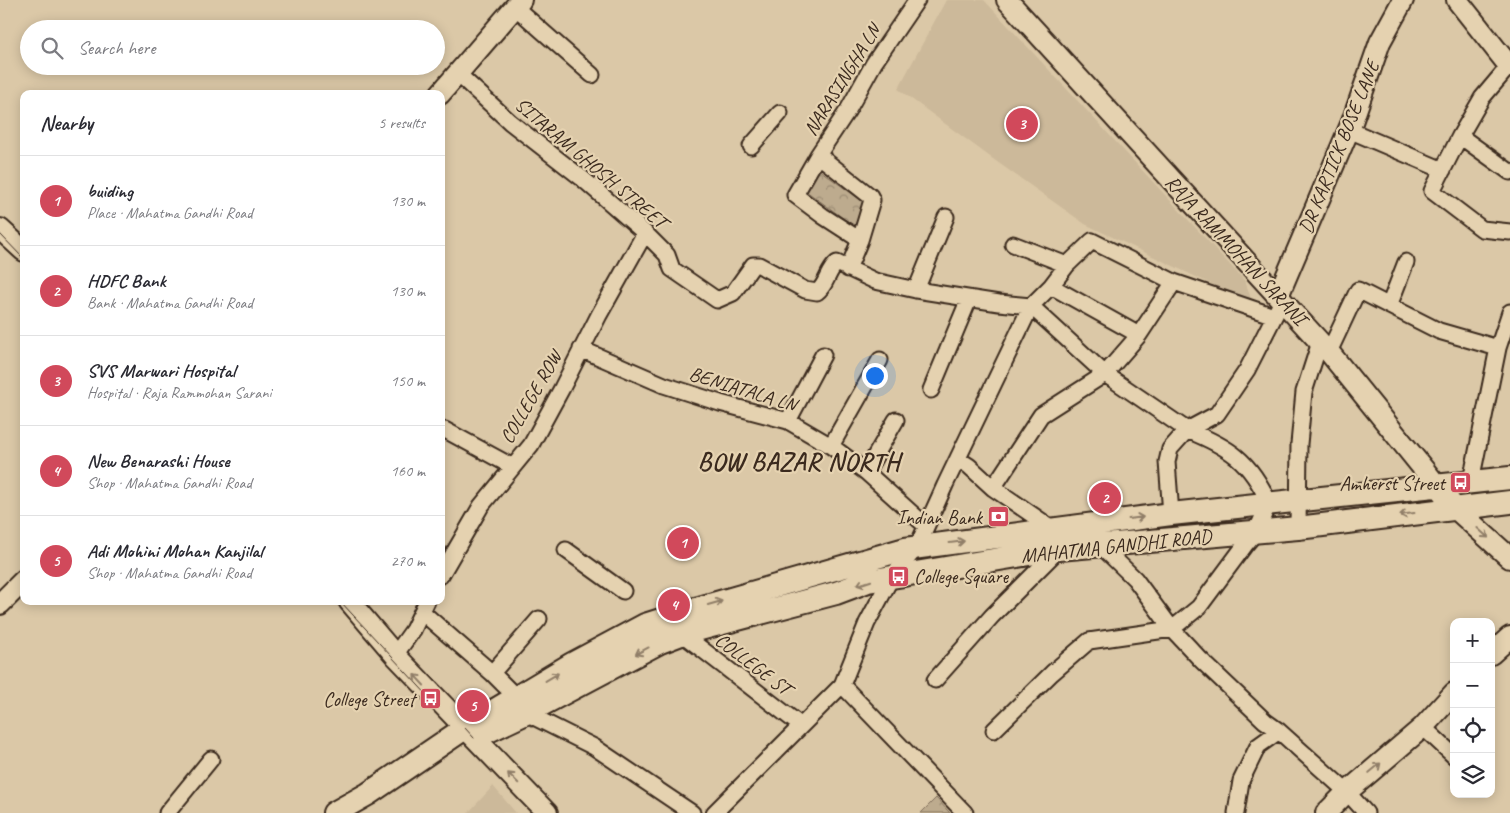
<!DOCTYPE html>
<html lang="en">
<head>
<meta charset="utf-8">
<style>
	:root { --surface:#fff; --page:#f7f7f7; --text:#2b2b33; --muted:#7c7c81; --line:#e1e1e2; --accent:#d1495b }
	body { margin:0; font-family:Caveat,sans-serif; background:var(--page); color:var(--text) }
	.controls { position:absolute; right:15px; bottom:15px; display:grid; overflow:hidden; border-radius:10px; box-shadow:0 2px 12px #0003 }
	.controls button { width:45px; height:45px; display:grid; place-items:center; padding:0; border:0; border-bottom:1px solid var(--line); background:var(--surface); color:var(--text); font:25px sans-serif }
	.you { position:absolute; left:874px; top:375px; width:18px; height:18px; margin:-12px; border:4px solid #fff; border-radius:50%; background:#1a73e8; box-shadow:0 0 0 8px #1a73e833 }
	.badge { display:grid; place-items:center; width:32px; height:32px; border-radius:50%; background:var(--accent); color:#fff; font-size:16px; font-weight:700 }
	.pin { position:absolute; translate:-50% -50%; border:2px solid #fff; box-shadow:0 1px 5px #0006 }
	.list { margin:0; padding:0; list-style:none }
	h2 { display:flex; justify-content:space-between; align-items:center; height:65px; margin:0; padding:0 20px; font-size:21px }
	h2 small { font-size:16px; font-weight:400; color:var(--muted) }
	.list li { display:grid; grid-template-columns:32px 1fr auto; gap:15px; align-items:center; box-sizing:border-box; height:90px; padding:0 20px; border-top:1px solid var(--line) }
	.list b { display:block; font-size:19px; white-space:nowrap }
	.list p { margin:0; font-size:16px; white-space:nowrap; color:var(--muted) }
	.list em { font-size:16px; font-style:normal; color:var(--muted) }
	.icon { flex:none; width:28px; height:28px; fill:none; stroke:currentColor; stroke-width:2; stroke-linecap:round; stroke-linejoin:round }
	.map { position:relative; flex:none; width:1510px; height:813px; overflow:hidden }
	.search { position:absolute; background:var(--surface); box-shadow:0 2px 12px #0003; left:20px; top:20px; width:425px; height:55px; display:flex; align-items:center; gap:12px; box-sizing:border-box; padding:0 18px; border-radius:28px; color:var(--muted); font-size:19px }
	.panel { position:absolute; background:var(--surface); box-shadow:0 2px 12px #0003; left:20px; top:90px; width:425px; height:515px; border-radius:10px }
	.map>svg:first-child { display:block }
	.built { fill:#ccb99a }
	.park { fill:url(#park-crowns); stroke:#7c6a56 }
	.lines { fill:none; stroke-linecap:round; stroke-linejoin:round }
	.street-casing { stroke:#3b2a1e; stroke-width:19 }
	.secondary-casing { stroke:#3b2a1e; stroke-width:24 }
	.primary-casing { stroke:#3b2a1e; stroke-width:26 }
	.street { stroke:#e5d2b0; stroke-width:15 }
	.secondary { stroke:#e5d2b0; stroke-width:20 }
	.primary { stroke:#e5d2b0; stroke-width:22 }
	.tram { stroke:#3b2a1e; stroke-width:1 }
	.oneway { stroke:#907e67 }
	.labels { text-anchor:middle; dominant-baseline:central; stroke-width:4.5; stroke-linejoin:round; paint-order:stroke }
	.street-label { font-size:20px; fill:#3b2a1e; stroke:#e5d2b0 }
	.poi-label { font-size:20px; fill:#3b2a1e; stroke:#e5d2b0; text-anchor:end }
	.district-label { font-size:25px; font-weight:bold; letter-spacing:1px; fill:#3b2a1e; stroke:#e5d2b0 }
</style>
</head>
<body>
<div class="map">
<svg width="1510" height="813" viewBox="0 0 1510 813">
	<defs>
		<pattern id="park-crowns" width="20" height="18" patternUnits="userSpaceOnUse" patternTransform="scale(1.25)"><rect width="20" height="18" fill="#bdab8e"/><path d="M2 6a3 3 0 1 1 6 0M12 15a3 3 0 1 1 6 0" fill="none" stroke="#9b8b73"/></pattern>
	</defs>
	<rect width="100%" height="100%" fill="#dbc8a7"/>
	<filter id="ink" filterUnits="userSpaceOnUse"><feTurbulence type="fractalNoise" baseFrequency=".02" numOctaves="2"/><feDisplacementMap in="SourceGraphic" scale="10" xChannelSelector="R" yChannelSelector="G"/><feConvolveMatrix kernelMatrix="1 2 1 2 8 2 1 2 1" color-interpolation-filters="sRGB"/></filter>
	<g filter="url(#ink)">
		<path class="built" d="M946 0H984L1245 281 1253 304 1085 224 993 159 898 89Z
			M493 786 516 813H468Z"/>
		<path class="park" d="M817 168 866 204 854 226 806 191Z
			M936 798 950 813H921Z"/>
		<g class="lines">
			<defs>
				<path id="street" d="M515 7 592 75
					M1509 66 1482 98 1460 136 1432 191 1482 229 1510 232
					M457 73 510 122 583 179 645 233 667 255 672 269 717 300 733 293 753 265H759L805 290 817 292C827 285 827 271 837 263L875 281 916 290 999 303 1031 306 1105 374 1187 430 1217 414 1247 370 1282 301
					M1349 130 1443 170
					M1460 136 1510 172
					M751 146 780 113
					M818 155 870 196 872 200 860 240 848 269
					M860 240 823 216 795 195 818 155 848 110 874 63 917 0
					M1013 244 1067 265
					M1051 286 1139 335
					M916 290 946 217
					M1389 306 1406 262
					M581 349 664 385 720 403 788 421 831 446 866 472 926 526
					M1329 352 1358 290 1439 331 1498 348 1510 312
					M931 390 969 299
					M788 421 823 355
					M441 430H445L513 467
					M831 446 880 360
					M958 459 969 466 993 488 1053 529
					M866 472 896 420
					M1471 481 1498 348
					M993 488 1041 415 1105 374 1139 335 1174 282
					M1298 528 1299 444 1304 392 1320 342
					M1100 545 1135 579 1172 629 1201 660 1265 721 1279 731 1347 792 1366 813
					M566 550 623 591
					M441 575 481 506 531 445 562 388 599 315 645 233
					M422 612 492 673 539 619
					M677 630 800 725
					M395 655 413 630 427 601
					M492 673 517 698 526 713 594 747 692 813
					M935 680 992 616 1059 549
					M842 685 965 813
					M1423 727 1454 756
					M994 730 1052 673 1089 641 1172 629 1199 607 1245 545 1256 532 1269 503C1250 460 1229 447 1187 430L1170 449 1167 462 1171 514
					M167 813 211 759
					M714 813 842 685 867 623 892 576 917 547 945 485 1031 306 1051 286 1067 265 1092 241 1174 282 1274 316
					M1236 813 1241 781 1258 746 1279 731"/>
				<path id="secondary" d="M1007 0 1329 352 1455 508 1510 558
					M1457 0 1510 67
					M440 94 521 0
					M0 229 24 251
					M1278 296 1352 122 1380 42 1403 0
					M349 601 395 655 547 813
					M0 604 24 580
					M1491 654 1510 637
					M1326 813 1347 792 1423 727 1454 693"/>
				<path id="primary" d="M482 734 526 713 660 642 681 634 836 593 868 581 1059 549 1298 528 1510 502
					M334 813 368 794 465 728 572 664 645 625 699 608 905 549 1171 514 1510 478"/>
			</defs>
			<use href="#street" class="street-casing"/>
			<use href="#secondary" class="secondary-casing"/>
			<use href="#primary" class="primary-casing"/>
			<use href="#street" class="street"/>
			<use href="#secondary" class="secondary"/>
			<use href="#primary" class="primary"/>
			<path class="tram" d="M0 234 24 259
				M340 601 431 699
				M465 728 474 738"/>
		</g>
		<defs><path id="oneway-shaft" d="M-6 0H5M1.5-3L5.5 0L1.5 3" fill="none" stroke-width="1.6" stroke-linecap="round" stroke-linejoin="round" transform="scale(1.25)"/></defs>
		<g class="oneway">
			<use href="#oneway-shaft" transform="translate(1407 514) rotate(173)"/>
			<use href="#oneway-shaft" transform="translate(1136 518) rotate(-7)"/>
			<use href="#oneway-shaft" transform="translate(1483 533) rotate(42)"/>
			<use href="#oneway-shaft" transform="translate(957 542) rotate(-7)"/>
			<use href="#oneway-shaft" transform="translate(864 583) rotate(162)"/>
			<use href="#oneway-shaft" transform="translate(715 603) rotate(-16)"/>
			<use href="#oneway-shaft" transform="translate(642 651) rotate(152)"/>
			<use href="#oneway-shaft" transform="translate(552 677) rotate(-31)"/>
			<use href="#oneway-shaft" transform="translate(419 680) rotate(-133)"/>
			<use href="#oneway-shaft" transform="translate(1375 768) rotate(-40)"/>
			<use href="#oneway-shaft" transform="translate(513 778) rotate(-135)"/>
		</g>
	</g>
	<defs>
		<symbol id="bus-square" viewBox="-11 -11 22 22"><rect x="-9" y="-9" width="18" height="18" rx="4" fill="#d1495b" stroke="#e5d2b0"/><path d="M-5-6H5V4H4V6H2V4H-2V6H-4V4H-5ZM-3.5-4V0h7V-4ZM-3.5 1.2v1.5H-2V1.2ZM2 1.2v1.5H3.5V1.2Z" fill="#fff"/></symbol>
		<symbol id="bank-square" viewBox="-11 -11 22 22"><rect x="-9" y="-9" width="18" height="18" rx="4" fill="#d1495b" stroke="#e5d2b0"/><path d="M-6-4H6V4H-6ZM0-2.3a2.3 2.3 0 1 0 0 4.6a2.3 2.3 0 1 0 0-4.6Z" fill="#fff"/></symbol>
	</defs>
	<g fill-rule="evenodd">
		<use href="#bus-square" x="1448" y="470" width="25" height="25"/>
		<use href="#bank-square" x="986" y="504" width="25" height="25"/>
		<use href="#bus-square" x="886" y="564" width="25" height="25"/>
		<use href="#bus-square" x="418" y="686" width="25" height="25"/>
	</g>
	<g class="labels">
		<g class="street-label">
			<text transform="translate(842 80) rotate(-58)">NARASINGHA LN</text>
			<text transform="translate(1339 147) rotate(-68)">DR KARTICK BOSE LANE</text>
			<text transform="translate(591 163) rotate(40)">SITARAM GHOSH STREET</text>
			<text transform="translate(1236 250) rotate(47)">RAJA RAMMOHAN SARANI</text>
			<text transform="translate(743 389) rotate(17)">BENIATALA LN</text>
			<text transform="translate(531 397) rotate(-60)">COLLEGE ROW</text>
			<text transform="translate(1116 546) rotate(-6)">MAHATMA GANDHI ROAD</text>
			<text transform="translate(753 664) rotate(37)">COLLEGE ST</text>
		</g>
		<g class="poi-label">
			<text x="1445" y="483">Amherst Street</text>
			<text x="982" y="517">Indian Bank</text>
			<text x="914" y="576" text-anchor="start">College Square</text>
			<text x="415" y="699">College Street</text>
		</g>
		<g class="district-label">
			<text x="799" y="462">BOW BAZAR NORTH</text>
		</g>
	</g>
</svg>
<div class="controls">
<button>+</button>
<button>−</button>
<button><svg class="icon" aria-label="locate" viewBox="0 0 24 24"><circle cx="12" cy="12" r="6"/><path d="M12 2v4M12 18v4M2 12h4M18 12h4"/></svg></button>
<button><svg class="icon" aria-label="layers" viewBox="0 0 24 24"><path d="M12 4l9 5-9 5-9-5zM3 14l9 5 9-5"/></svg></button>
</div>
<div class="you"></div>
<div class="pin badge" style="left:683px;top:543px">1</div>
<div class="pin badge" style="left:1105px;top:498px">2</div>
<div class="pin badge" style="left:1022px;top:124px">3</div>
<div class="pin badge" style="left:674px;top:605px">4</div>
<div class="pin badge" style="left:473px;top:706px">5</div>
<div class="search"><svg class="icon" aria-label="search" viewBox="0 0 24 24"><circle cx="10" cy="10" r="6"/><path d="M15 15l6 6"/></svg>Search here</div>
<section class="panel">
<h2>Nearby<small>5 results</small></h2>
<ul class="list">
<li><span class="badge">1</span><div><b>buiding</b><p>Place · Mahatma Gandhi Road</p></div><em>130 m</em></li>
<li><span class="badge">2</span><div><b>HDFC Bank</b><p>Bank · Mahatma Gandhi Road</p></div><em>130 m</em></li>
<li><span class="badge">3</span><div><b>SVS Marwari Hospital</b><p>Hospital · Raja Rammohan Sarani</p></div><em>150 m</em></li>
<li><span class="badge">4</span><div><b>New Benarashi House</b><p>Shop · Mahatma Gandhi Road</p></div><em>160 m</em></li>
<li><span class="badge">5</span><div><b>Adi Mohini Mohan Kanjilal</b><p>Shop · Mahatma Gandhi Road</p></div><em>270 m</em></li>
</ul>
</section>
</div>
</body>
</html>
